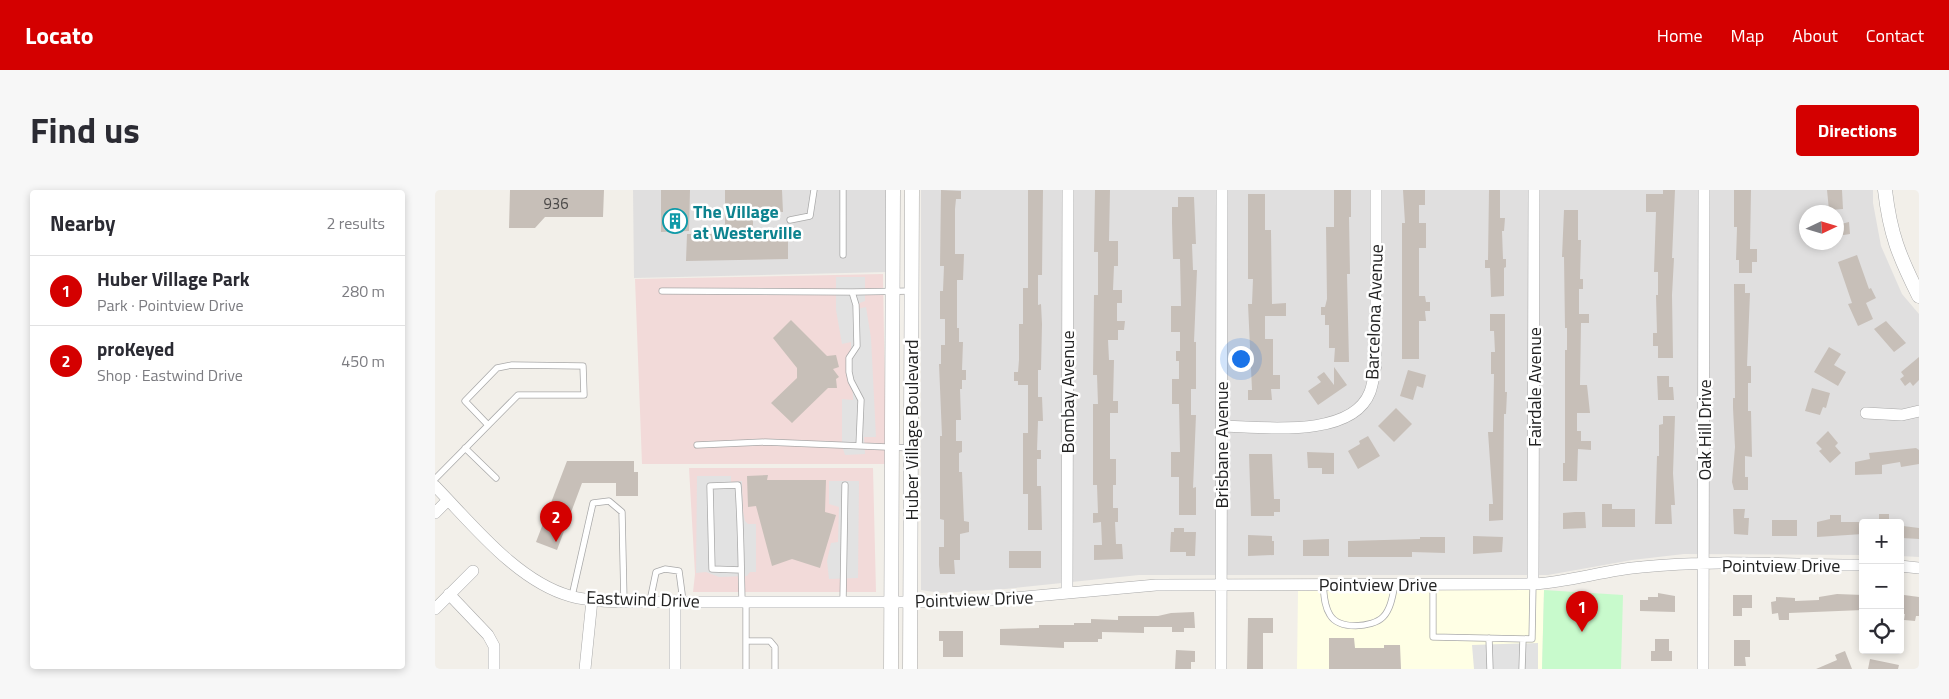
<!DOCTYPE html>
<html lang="en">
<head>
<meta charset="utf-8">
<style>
	:root { --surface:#fff; --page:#f7f7f7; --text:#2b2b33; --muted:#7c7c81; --line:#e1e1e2; --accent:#d40000 }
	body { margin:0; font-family:"Titillium Web",sans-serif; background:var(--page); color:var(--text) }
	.controls { position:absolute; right:15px; bottom:15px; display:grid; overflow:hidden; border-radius:5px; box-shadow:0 2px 8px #0003 }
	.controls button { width:45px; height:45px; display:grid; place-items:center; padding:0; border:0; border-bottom:1px solid var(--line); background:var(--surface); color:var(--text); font:25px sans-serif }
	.compass { position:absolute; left:1364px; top:15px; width:45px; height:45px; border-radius:50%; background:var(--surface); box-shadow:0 2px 8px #0003; rotate:86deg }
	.you { position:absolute; left:805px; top:168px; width:18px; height:18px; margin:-12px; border:4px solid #fff; border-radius:50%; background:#1a73e8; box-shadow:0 0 0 8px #1a73e833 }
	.badge { display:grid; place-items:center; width:32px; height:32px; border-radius:50%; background:var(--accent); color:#fff; font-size:16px; font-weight:700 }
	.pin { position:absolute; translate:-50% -41px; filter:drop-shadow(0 1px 2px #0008) }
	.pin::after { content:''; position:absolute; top:26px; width:18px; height:15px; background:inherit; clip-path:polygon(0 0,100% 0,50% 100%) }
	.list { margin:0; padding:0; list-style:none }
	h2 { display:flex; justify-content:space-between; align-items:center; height:65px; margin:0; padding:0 20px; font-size:21px }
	h2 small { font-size:16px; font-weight:400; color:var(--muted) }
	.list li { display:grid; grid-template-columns:32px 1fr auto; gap:15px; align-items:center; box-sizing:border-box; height:70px; padding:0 20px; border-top:1px solid var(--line) }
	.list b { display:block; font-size:19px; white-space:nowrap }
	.list p { margin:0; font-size:16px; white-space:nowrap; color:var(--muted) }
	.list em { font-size:16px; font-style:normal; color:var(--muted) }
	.icon { flex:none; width:28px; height:28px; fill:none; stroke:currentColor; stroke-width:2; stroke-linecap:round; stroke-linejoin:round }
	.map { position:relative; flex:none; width:1484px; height:479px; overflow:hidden; border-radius:5px }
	header { display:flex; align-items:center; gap:30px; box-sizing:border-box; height:70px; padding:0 25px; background:var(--accent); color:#fff }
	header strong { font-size:24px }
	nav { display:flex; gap:28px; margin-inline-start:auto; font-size:18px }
	.intro { display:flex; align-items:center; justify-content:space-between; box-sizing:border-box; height:120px; padding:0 30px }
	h1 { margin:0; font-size:35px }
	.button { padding:12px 22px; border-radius:5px; background:var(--accent); color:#fff; font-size:18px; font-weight:700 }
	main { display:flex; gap:30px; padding:0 30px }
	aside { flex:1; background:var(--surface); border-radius:5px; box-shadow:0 2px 8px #0003 }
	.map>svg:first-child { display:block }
	.residential { fill:#e0dfdf; fill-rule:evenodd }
	.commercial { fill:#f2dad9 }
	.education { fill:#ffffe5 }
	.park { fill:#c8facc }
	.parking { fill:#e2e2e2 }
	.building { fill:#c7bfb8 }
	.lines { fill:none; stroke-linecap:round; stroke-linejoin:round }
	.service-casing { stroke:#a9a9a9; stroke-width:7 }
	.minor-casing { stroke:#a9a9a9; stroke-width:12 }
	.tertiary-casing { stroke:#a9a9a9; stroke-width:15 }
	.service { stroke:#fff; stroke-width:5.5 }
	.minor { stroke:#fff; stroke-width:11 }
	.tertiary { stroke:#fff; stroke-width:14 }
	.labels { text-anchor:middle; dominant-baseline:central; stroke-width:5; stroke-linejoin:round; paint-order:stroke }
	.number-label { font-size:15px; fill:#4b4948 }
	.culture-label { font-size:18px; font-weight:bold; fill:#0d838f; stroke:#fff; text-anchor:start }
	.street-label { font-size:18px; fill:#222; stroke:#fff }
</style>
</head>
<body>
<header>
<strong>Locato</strong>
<nav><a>Home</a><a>Map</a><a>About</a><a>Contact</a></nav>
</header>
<div class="intro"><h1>Find us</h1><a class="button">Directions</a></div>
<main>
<aside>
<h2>Nearby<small>2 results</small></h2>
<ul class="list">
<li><span class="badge">1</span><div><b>Huber Village Park</b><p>Park · Pointview Drive</p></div><em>280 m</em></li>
<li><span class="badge">2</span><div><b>proKeyed</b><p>Shop · Eastwind Drive</p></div><em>450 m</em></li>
</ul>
</aside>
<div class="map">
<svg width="1484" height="479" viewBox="0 0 1484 479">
	<rect width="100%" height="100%" fill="#f2efe9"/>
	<path class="residential" d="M198 0H452V82L199 88Z
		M486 0H1438V13L1446 56 1467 104 1484 124V367L1465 366V333H1428V365L1249 364 1197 370 1113 385H704L570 399 506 403 486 400ZM1372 22H1402V52H1372Z"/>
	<path class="commercial" d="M448 84 451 274H207L200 89Z
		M254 278H438L441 402H258L260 384Z"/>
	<path class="education" d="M1109 400 1107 479H862L863 401Z"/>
	<path class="park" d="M1109 400 1188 405 1186 479H1107Z"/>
	<path class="parking" d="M401 87H430V111L422 114V119L431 117 436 148 441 247H429L430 264 410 265 407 256V209L418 210 416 152 407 154 401 120Z
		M262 286H296V292L307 291 308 322 310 331 313 334H321V382H315L312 386 284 387 271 382 261 383Z
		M394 291H424L423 388 394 389 392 371 396 353 403 352 404 317 394 314Z
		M1103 453V479H1039L1037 455Z"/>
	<path class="building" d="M75 0H169L168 27H110L100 38H74Z
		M226 0H255L254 41 226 42Z
		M290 0H347L348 22 318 21V43H353V69L251 71 252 44H290Z
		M506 0 526 1V9H521L520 19V64H529L528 90H522V138H524V152H528L527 180H531V190H527V199H525L526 230H521V251H527V262L524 263V282H527L529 331 534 332V342L525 344V370H519L520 384H505L504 375V357H509V330L505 329V246H507L504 174H506V155H510V129H505V101H508L509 76H505Z
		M593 0H608L607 85H603V115L606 114 607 134 606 180H603V207H607L608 231H603L602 260H606V269H602V296H606L607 340H593V304H588V243H593V195H583V191H579V182H583L584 170V134H588V98H593Z
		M660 0H675L674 51H683V76H679L678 100H687V113H682V131H690L689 140H683V150H673L674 170H679L678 211H683V223H675V269H681V295H678V318H683V332H680L681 354H687L688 369 659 370V355H667L666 332 658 333V323H663L662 295H658V214H663L662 185H658L659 105H663V62H659Z
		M899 0H916V27H914L915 84H912L914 172H899L900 158H894V135H890V125H886V117H890L892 109 891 37H899Z
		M968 0H990V15H984V33H991V58H984V106H990L991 112H995V121H990L991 131H984V169H967V33H970Z
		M1054 0H1065V28H1070L1069 41H1067L1068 69H1071V77L1069 78V106L1056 107 1055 78H1050V70H1053Z
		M1228 0H1240L1237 68H1239L1237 105 1238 168H1223V156H1218V143H1222L1221 105H1223V82H1219L1221 22H1211V4H1228Z
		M1299 0H1316L1315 59H1322V72H1317V83H1304V70H1301L1302 37H1299Z
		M1392 0H1407L1408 19 1394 20Z
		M813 4H830V40H836L837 114 851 113V126H830V149H838V185H845V199H836L837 210H813V200H817L813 114H817L818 89H813Z
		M743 7H759L761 54H757L758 80H762L759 152H761V199H756V225H761L758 298 761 297V325H744V287H736V262H745L744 214H737V189H744V171H741V161H745V142H736V116H746L745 69H738L737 33V17H743Z
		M1129 20H1143V50H1146L1145 89H1148V99H1144V124H1154V133H1146L1145 195H1152L1155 223H1142V241H1146V251H1156V260L1143 259 1142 291H1128V273H1130V160H1132V138H1130L1129 67H1127Z
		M1414 32 1415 44 1402 46V35Z
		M1422 65 1434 99 1436 98 1441 108 1431 113 1438 129 1423 136 1413 114 1417 113 1403 72Z
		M1299 94H1310V103H1315L1312 176H1316V193H1313V221H1316L1317 267 1310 266V287H1313V300H1299L1297 292 1300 257 1298 218V208H1300Z
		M1055 124H1070V202H1072L1071 224H1069L1068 330 1054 331V314H1058L1053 242H1058L1059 184H1056V162H1060L1059 141H1055Z
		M356 130 392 166 401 165 404 177 398 179 404 187 401 189 402 198H393L357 233 336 213 362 188V178L338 148Z
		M1451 131 1471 153 1459 162 1439 139Z
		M1394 157 1406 164 1399 175 1411 182 1403 196 1379 182Z
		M1484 167V190L1478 196 1475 192 1470 196 1465 189 1469 186 1466 182Z
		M899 177 912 195 883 215 873 201 886 192 882 187 889 182 899 195Z
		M973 180 991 185 988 198 982 196 978 210 965 206Z
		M1222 186H1234V197H1238L1239 210H1223Z
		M1377 198 1395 203 1391 218 1388 217 1385 225 1370 221Z
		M961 218 977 234 959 252 943 236Z
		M1228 226H1240L1238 283 1240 315H1236L1237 334H1220L1222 266H1224V235L1228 234Z
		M1393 241 1403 253 1400 256 1406 263 1395 273 1384 261 1387 259 1381 253Z
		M933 246 945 266 923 279 913 261 925 254 924 251Z
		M1481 258 1484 260V274L1466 277 1465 272 1447 275V284L1420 285V272L1435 269 1434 263Z
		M872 262 899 263V284H887V278H873Z
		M814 264H837L839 309H845V322H839V326H816Z
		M132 271H199V282H203V306H181V293H147L122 360 101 352Z
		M333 285 332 290H391L390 322 401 325 385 378 357 369 337 376 321 316 313 317 312 286Z
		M1167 314H1177V319H1200V337H1167Z
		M1298 319H1310L1309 328H1314L1313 345 1299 344Z
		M1140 322H1150L1151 338 1128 339V323Z
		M1444 324H1454V333H1444Z
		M1395 325H1406V332H1428V344L1382 347V332L1395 329Z
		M1337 330H1362V346H1337Z
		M1468 336 1484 338V349L1467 348Z
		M739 338H749V342H761L760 366H751V362H735L736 342H739Z
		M813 345 837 346V351H839V365L813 366Z
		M1038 346 1068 347 1067 362 1038 364Z
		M985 347H1010V363L977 362V367H913V351L985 349Z
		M894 349V366H868V350Z
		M574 361H606V378H574Z
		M1223 403 1240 406V422L1205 421V410H1213V407H1223Z
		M1402 404 1428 405V420L1354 423V430H1344L1343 423 1337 424 1336 412 1341 411V407L1360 408V411L1384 410V407Z
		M1298 405H1317V418H1307V426H1298Z
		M1469 405 1484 407V426H1481L1480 431 1469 430 1470 424H1466Z
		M759 422 760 438H749V442H737V437H709V443L667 442V449H663V452H629V458L565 455V439L604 438V435H639V433H656V429L683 430V426H723L736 423Z
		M813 428H838V443H828V479H812Z
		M504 441H528V467H508V451H504Z
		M894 448H919L920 458H949V455H965L966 479H894Z
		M1220 449H1234V461H1237V471H1216V461H1220Z
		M1299 450H1315V467H1310L1311 476H1299Z
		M741 460 760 461V472H756V479H740Z
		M1410 461 1417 479H1381L1402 470 1400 465Z
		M1435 469 1464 475 1463 479H1433Z"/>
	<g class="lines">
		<defs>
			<path id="service" d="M355 30 375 26 379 0
				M408 65V0
				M227 101 417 102 421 115 422 156 414 168V182L416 191 426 210 424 256
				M417 102 477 101
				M262 255 330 252 476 258
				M30 258 61 288
				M0 289 83 205H149L148 176 77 175 62 178 30 211 53 235
				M306 380 277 379 275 296 303 295C306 334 306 373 307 411
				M888 394C889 404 889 416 895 425 904 440 937 438 948 427 956 419 958 404 960 394
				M998 394V447L1097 449 1098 394
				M137 406 158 313 174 311 187 322 189 412
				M215 411 221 382 230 379 244 381 248 411
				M408 411 410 295
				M1054 448 1055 479
				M311 451H335L340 457V479
				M311 479V411
				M1087 479 1088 449"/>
			<path id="minor" d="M1431 223 1467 225 1484 221
				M787 236C827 237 917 249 935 202 938 194 939 184 941 175V0
				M0 296C38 335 82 391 135 406 151 411 169 411 185 412H534L721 395 1098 394C1135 392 1170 380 1207 377 1280 369 1355 375 1428 375
				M0 323 13 310
				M1465 376 1484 378
				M1098 394 1099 0
				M632 403 633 0
				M14 404 53 445 59 456V479
				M0 419 38 381
				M150 479 157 410
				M240 479V411
				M786 479 787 0
				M1268 479 1269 0"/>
			<path id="tertiary" d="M1450 0C1455 44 1464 66 1484 106
				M456 479 458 0
				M475 479 477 0"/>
		</defs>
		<use href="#service" class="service-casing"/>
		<use href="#minor" class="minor-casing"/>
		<use href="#tertiary" class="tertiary-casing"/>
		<use href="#service" class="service"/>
		<use href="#minor" class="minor"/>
		<use href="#tertiary" class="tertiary"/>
	</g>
	<defs>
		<symbol id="building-ring" viewBox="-11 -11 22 22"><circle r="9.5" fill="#fff" stroke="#0f9aa8" stroke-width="1.5"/><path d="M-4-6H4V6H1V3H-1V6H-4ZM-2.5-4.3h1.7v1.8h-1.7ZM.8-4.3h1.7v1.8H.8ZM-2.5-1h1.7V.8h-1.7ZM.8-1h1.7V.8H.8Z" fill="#0f9aa8"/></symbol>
	</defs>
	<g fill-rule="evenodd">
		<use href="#building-ring" x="226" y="17" width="28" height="28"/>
	</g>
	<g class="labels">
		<g class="number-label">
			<text x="121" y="13">936</text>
		</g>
		<g class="culture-label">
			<text x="258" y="21">The Village<tspan x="258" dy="21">at Westerville</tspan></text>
		</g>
		<g class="street-label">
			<text transform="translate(939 122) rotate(-88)">Barcelona Avenue</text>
			<text transform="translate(1099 197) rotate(-90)">Fairdale Avenue</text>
			<text transform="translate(632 202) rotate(-90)">Bombay Avenue</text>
			<text transform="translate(476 240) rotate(-90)">Huber Village Boulevard</text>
			<text transform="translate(1269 240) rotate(-90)">Oak Hill Drive</text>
			<text transform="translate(786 255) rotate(-90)">Brisbane Avenue</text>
			<text x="1346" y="375">Pointview Drive</text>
			<text x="943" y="394">Pointview Drive</text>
			<text transform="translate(208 409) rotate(2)">Eastwind Drive</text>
			<text transform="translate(539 409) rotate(-2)">Pointview Drive</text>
		</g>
	</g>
</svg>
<div class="controls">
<button>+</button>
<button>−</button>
<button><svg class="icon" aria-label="locate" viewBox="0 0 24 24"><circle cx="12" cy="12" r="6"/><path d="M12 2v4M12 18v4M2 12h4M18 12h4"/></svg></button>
</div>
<svg class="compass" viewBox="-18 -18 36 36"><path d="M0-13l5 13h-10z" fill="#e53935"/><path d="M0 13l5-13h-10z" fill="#7c7c81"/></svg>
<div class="you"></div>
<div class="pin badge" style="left:1147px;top:442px">1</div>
<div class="pin badge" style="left:121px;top:352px">2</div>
</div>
</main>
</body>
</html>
